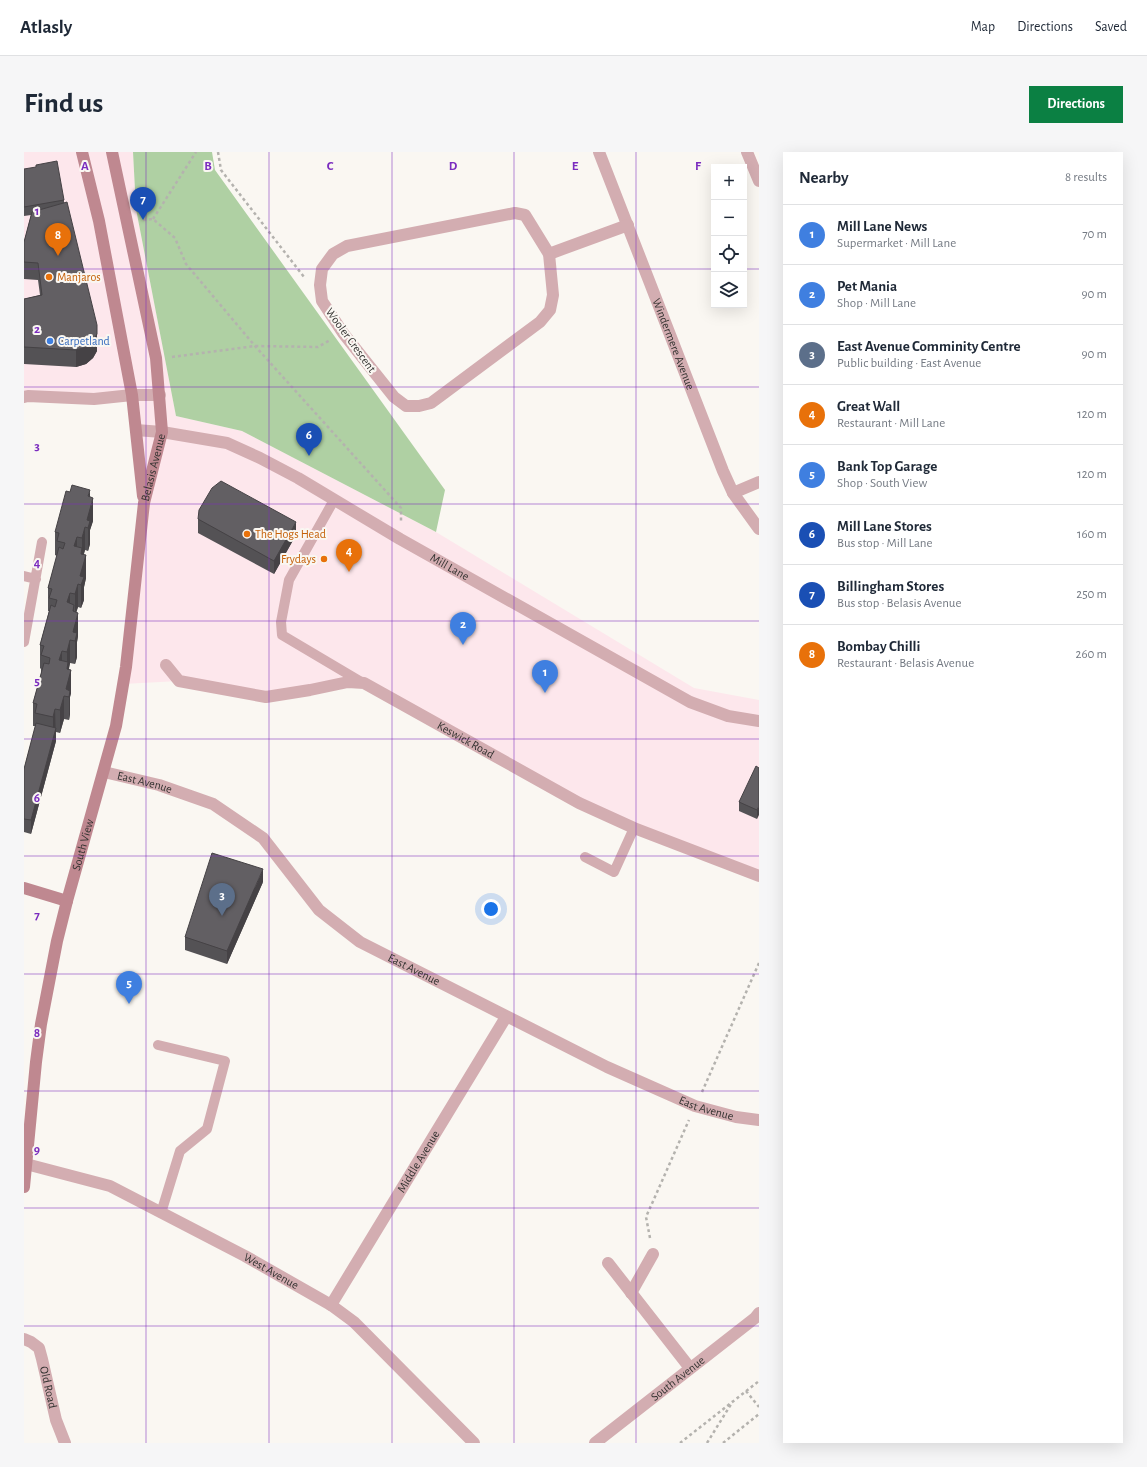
<!DOCTYPE html>
<html lang="en">
<head>
<meta charset="utf-8">
<style>
	:root { --surface:#fff; --page:#f6f6f7; --text:#1f2937; --muted:#747a83; --line:#e0e1e3; --accent:#0b8043 }
	body { margin:0; font-family:"Alegreya Sans",sans-serif; background:var(--page); color:var(--text) }
	.controls { position:absolute; right:12px; top:12px; display:grid; overflow:hidden; border-radius:0px; box-shadow:0 4px 16px #0002 }
	.controls button { width:36px; height:36px; display:grid; place-items:center; padding:0; border:0; border-bottom:1px solid var(--line); background:var(--surface); color:var(--text); font:20px sans-serif }
	.you { position:absolute; left:467px; top:757px; width:14px; height:14px; margin:-10px; border:3px solid #fff; border-radius:50%; background:#1a73e8; box-shadow:0 0 0 6px #1a73e833 }
	.badge { display:grid; place-items:center; width:26px; height:26px; border-radius:50%; background:var(--accent); color:#fff; font-size:13px; font-weight:700 }
	.pin { position:absolute; translate:-50% -33px; filter:drop-shadow(0 1px 2px #0008) }
	.pin::after { content:''; position:absolute; top:21px; width:14px; height:12px; background:inherit; clip-path:polygon(0 0,100% 0,50% 100%) }
	.list { margin:0; padding:0; list-style:none }
	h2 { display:flex; justify-content:space-between; align-items:center; height:52px; margin:0; padding:0 16px; font-size:17px }
	h2 small { font-size:13px; font-weight:400; color:var(--muted) }
	.list li { display:grid; grid-template-columns:26px 1fr auto; gap:12px; align-items:center; box-sizing:border-box; height:60px; padding:0 16px; border-top:1px solid var(--line) }
	.list b { display:block; font-size:15px; white-space:nowrap }
	.list p { margin:0; font-size:13px; white-space:nowrap; color:var(--muted) }
	.list em { font-size:13px; font-style:normal; color:var(--muted) }
	.icon { flex:none; width:22px; height:22px; fill:none; stroke:currentColor; stroke-width:2; stroke-linecap:round; stroke-linejoin:round }
	.map { position:relative; flex:none; width:735px; height:1291px; overflow:hidden; border-radius:0px }
	header { display:flex; align-items:center; gap:24px; box-sizing:border-box; height:56px; padding:0 20px; background:var(--surface); border-bottom:1px solid var(--line) }
	header strong { font-size:19px }
	nav { display:flex; gap:22px; margin-inline-start:auto; font-size:14px }
	.intro { display:flex; align-items:center; justify-content:space-between; box-sizing:border-box; height:96px; padding:0 24px }
	h1 { margin:0; font-size:28px }
	.button { padding:10px 18px; border-radius:0px; background:var(--accent); color:#fff; font-size:14px; font-weight:700 }
	main { display:flex; gap:24px; padding:0 24px }
	aside { flex:1; background:var(--surface); border-radius:0px; box-shadow:0 4px 16px #0002 }
	.map>svg:first-child { display:block }
	.commercial { fill:#fde7ec }
	.green { fill:#afd0a3 }
	.lines { fill:none; stroke-linecap:round; stroke-linejoin:round }
	.path { stroke:#b4b2ae; stroke-width:2.5; stroke-dasharray:3 3; stroke-linecap:butt }
	.lane { stroke:#d3adb1; stroke-width:10 }
	.street { stroke:#d3adb1; stroke-width:12 }
	.secondary { stroke:#bf8890; stroke-width:12 }
	.wall { fill:#545255 }
	.shaded-wall { fill:#454245 }
	.building { fill:#625f63; stroke:#454245 }
	.grid { fill:none; stroke:#7b2cbf; stroke-width:1; stroke-opacity:0.55 }
	.food-dot { fill:#e8710a; stroke:#faf7f2; stroke-width:1.5 }
	.shop-dot { fill:#3f7fe0; stroke:#faf7f2; stroke-width:1.5 }
	.labels { text-anchor:middle; dominant-baseline:central; stroke-width:4; stroke-linejoin:round; paint-order:stroke }
	.food-label { font-size:12px; fill:#c56008; stroke:#faf7f2; text-anchor:start }
	.street-label { font-size:12px; fill:#333230; stroke:#faf7f2 }
	.shop-label { font-size:12px; fill:#366cbe; stroke:#faf7f2; text-anchor:start }
	.grid-label { font-size:13px; text-anchor:middle; font-weight:bold; fill:#7b2cbf; stroke:#faf7f2; stroke-width:4; stroke-linejoin:round; paint-order:stroke }
</style>
</head>
<body>
<header>
<strong>Atlasly</strong>
<nav><a>Map</a><a>Directions</a><a>Saved</a></nav>
</header>
<div class="intro"><h1>Find us</h1><a class="button">Directions</a></div>
<main>
<div class="map">
<svg width="735" height="1291" viewBox="0 0 735 1291">
	<rect width="100%" height="100%" fill="#faf7f2"/>
	<path class="commercial" d="M0 0H109L112 57 152 264 218 279 412 380 670 536 735 548V724L610 676 340 531 242 545 155 529 99 532 120 351 108 244 0 245Z"/>
	<path class="green" d="M109 0H188L191 18 421 338 412 380 218 279 152 264 112 57Z"/>
	<g class="lines">
		<path class="path" d="M194 0 197 18 280 125
			M129 67 172 0
			M119 68 129 67 151 86 162 112 231 194 377 356V369
			M148 205 231 194 294 195 306 188
			M678 940 735 811
			M626 1086 622 1065 665 968
			M722 1239 735 1255
			M656 1291 735 1229
			M683 1291 709 1249
			M699 1291 735 1262"/>
		<path class="lane" d="M310 348 265 428 257 470 258 483 339 531
			M0 424 12 427
			M0 490 18 390
			M561 705 590 720 610 676
			M134 893 201 909 183 977 156 999 137 1061"/>
		<g class="street">
			<path id="s1" d="M575 0 699 319 709 341 735 377"/>
			<path d="M723 0 735 29"/>
			<path d="M491 61 501 63 525 102 529 143 526 158 516 170 407 251 395 254H382L370 245 319 181 298 149 296 133 298 117 309 102 323 94Z"/>
			<path d="M525 102 604 73"/>
			<path d="M0 245 4 244 70 247 108 243H136"/>
			<path id="s2" d="M112 278 138 280 203 291 236 306 274 326 376 387 666 550 704 564 735 569"/>
			<path d="M709 341 735 330"/>
			<path id="s3" d="M142 513 155 529 242 545 286 538 324 530 340 531 555 651 610 676 735 724"/>
			<path id="s4" d="M80 620 135 633 189 652 239 686 295 758 336 790 583 915 671 954 712 965 735 968"/>
			<path id="s5" d="M2 1012 86 1034 221 1104 307 1153 330 1170 450 1291"/>
			<path d="M584 1111 666 1216"/>
			<path d="M607 1141 629 1102"/>
			<path id="s6" d="M307 1153 482 865"/>
			<path id="s7" d="M0 1187 7 1190 15 1196 18 1207 32 1268 41 1291"/>
			<path id="s8" d="M571 1291 731 1166 735 1161"/>
		</g>
		<g class="secondary">
			<path d="M58 0 75 69 108 243 119 344"/>
			<path d="M0 736 43 749"/>
			<path id="s9" d="M0 1035 12 910 17 872 33 789 43 749 92 574 102 515 120 351 138 280 132 206 88 0"/>
		</g>
	</g>
	<path class="wall" d="M0 17 40 48V51L73 190V199L69 206 62 212 52 215 0 212V147L16 143 14 128 0 127V90L7 63 0 64Z
		M66 345 69 369 66 378V392L64 399 61 398 60 402 62 426 60 435V448L57 456 54 455 52 460 54 484 53 490V505L51 512 46 511 45 517 47 541 46 545V562L45 568 40 567 36 581 32 580V589L7 682 0 680V617L11 576V574H9V551L17 522V517L16 516V493L25 459H24V436L33 404 31 403V380Z
		M174 367 272 383 250 422 174 381Z
		M735 616 733 667 715 659V650Z
		M239 730 203 812 161 798V785Z"/>
	<path class="shaded-wall" d="M73 173V199L69 206 62 212 52 215V198Z
		M66 338V358L69 346V369L66 378V392L64 399V376H63L64 344Z
		M272 370V383L250 422V409Z
		M61 375V398L58 407 62 403V426L60 435V448L57 456V433L56 432 57 402 58 398V386Z
		M53 385V408L50 394Z
		M54 432V455L51 465V442Z
		M46 441V464L43 450Z
		M50 453V475L54 461V484L53 490V505L51 512V489L49 488V459Z
		M46 488V511L44 520 47 518V541L46 545V562L45 568V545L42 537 43 517V500Z
		M38 499V522L35 508Z
		M40 544V567L36 581V558Z
		M31 557 32 589 7 682V668L29 588V565Z
		M735 654V663L733 667V658Z
		M239 717V730L203 812V799Z"/>
	<path class="building" d="M33 9 40 48 0 55V17L12 15V13Z
		M43 50 73 173V182L69 189 62 195 52 198 0 195V147L18 143 14 111 0 110V90L8 60Z
		M197 329 272 370 250 409 174 367 175 358 188 336Z
		M48 333 66 338 64 344 69 346 63 368 66 369 64 376 61 375 58 386 53 385 50 394 58 396 57 402 62 403 56 424 60 425 57 433 54 432 51 442 46 441 43 450 50 453 49 459 54 461 49 480 53 481 51 489 46 488 43 500 38 499 35 508 44 510 43 517 47 518 42 537 46 539 45 545 40 544 36 558 31 557 29 565 11 561 13 552 9 551 20 511 25 512 26 506 17 503 20 494 16 493 27 453 31 455 33 448 25 446 28 437 24 436 35 395 39 397 41 391 33 389 35 381 31 380 42 339 46 340Z
		M12 571 32 576 7 668 0 667V617Z
		M732 614 735 616V654L733 658 715 650Z
		M188 701 239 717 203 799 161 785Z"/>
	<path class="grid" d="M122 0V1291M245 0V1291M368 0V1291M490 0V1291M612 0V1291M0 117H690M720 117H735M0 235H735M0 352H735M0 469H735M0 587H735M0 704H735M0 822H735M0 939H735M0 1056H735M0 1174H735"/>
	<g class="food-dot">
		<circle cx="25" cy="125" r="4"/>
		<circle cx="223" cy="382" r="4"/>
		<circle cx="300" cy="407" r="4"/>
	</g>
	<circle class="shop-dot" cx="26" cy="189" r="4"/>
	<g class="labels">
		<g class="food-label">
			<text x="33" y="125">Manjaros</text>
			<text x="231" y="382">The Hogs Head</text>
			<text x="292" y="407" text-anchor="end">Frydays</text>
		</g>
		<g class="street-label">
			<text transform="translate(327 188) rotate(54)">Wooler Crescent</text>
			<text stroke="none"><textPath href="#s1" startOffset="206">Windermere Avenue</textPath></text>
			<text stroke="none"><textPath href="#s9" startOffset="733">Belasis Avenue</textPath></text>
			<text stroke="none"><textPath href="#s2" startOffset="347">Mill Lane</textPath></text>
			<text stroke="none"><textPath href="#s3" startOffset="325">Keswick Road</textPath></text>
			<text stroke="none"><textPath href="#s4" startOffset="42">East Avenue</textPath></text>
			<text stroke="none"><textPath href="#s9" startOffset="348">South View</textPath></text>
			<text stroke="none"><textPath href="#s4" startOffset="378">East Avenue</textPath></text>
			<text stroke="none"><textPath href="#s4" startOffset="702">East Avenue</textPath></text>
			<text stroke="none"><textPath href="#s6" startOffset="168">Middle Avenue</textPath></text>
			<text stroke="none"><textPath href="#s5" startOffset="269">West Avenue</textPath></text>
			<text stroke="none"><textPath href="#s8" startOffset="105">South Avenue</textPath></text>
			<text stroke="none"><textPath href="#s7" startOffset="58">Old Road</textPath></text>
		</g>
		<g class="shop-label">
			<text x="34" y="189">Carpetland</text>
		</g>
	</g>
	<g class="grid-label">
		<text x="61" y="18">A</text>
		<text x="184" y="18">B</text>
		<text x="306" y="18">C</text>
		<text x="429" y="18">D</text>
		<text x="551" y="18">E</text>
		<text x="674" y="18">F</text>
		<text x="13" y="63">1</text>
		<text x="13" y="181">2</text>
		<text x="13" y="298">3</text>
		<text x="13" y="415">4</text>
		<text x="13" y="533">5</text>
		<text x="13" y="650">6</text>
		<text x="13" y="767">7</text>
		<text x="13" y="885">8</text>
		<text x="13" y="1002">9</text>
	</g>
</svg>
<div class="controls">
<button>+</button>
<button>−</button>
<button><svg class="icon" aria-label="locate" viewBox="0 0 24 24"><circle cx="12" cy="12" r="6"/><path d="M12 2v4M12 18v4M2 12h4M18 12h4"/></svg></button>
<button><svg class="icon" aria-label="layers" viewBox="0 0 24 24"><path d="M12 4l9 5-9 5-9-5zM3 14l9 5 9-5"/></svg></button>
</div>
<div class="you"></div>
<div class="pin badge" style="left:521px;top:541px;background:#3f7fe0">1</div>
<div class="pin badge" style="left:439px;top:493px;background:#3f7fe0">2</div>
<div class="pin badge" style="left:198px;top:764px;background:#5c6f8a">3</div>
<div class="pin badge" style="left:325px;top:420px;background:#e8710a">4</div>
<div class="pin badge" style="left:105px;top:852px;background:#3f7fe0">5</div>
<div class="pin badge" style="left:285px;top:304px;background:#1a4fb4">6</div>
<div class="pin badge" style="left:119px;top:68px;background:#1a4fb4">7</div>
<div class="pin badge" style="left:34px;top:104px;background:#e8710a">8</div>
</div>
<aside>
<h2>Nearby<small>8 results</small></h2>
<ul class="list">
<li><span class="badge" style="background:#3f7fe0">1</span><div><b>Mill Lane News</b><p>Supermarket · Mill Lane</p></div><em>70 m</em></li>
<li><span class="badge" style="background:#3f7fe0">2</span><div><b>Pet Mania</b><p>Shop · Mill Lane</p></div><em>90 m</em></li>
<li><span class="badge" style="background:#5c6f8a">3</span><div><b>East Avenue Comminity Centre</b><p>Public building · East Avenue</p></div><em>90 m</em></li>
<li><span class="badge" style="background:#e8710a">4</span><div><b>Great Wall</b><p>Restaurant · Mill Lane</p></div><em>120 m</em></li>
<li><span class="badge" style="background:#3f7fe0">5</span><div><b>Bank Top Garage</b><p>Shop · South View</p></div><em>120 m</em></li>
<li><span class="badge" style="background:#1a4fb4">6</span><div><b>Mill Lane Stores</b><p>Bus stop · Mill Lane</p></div><em>160 m</em></li>
<li><span class="badge" style="background:#1a4fb4">7</span><div><b>Billingham Stores</b><p>Bus stop · Belasis Avenue</p></div><em>250 m</em></li>
<li><span class="badge" style="background:#e8710a">8</span><div><b>Bombay Chilli</b><p>Restaurant · Belasis Avenue</p></div><em>260 m</em></li>
</ul>
</aside>
</main>
</body>
</html>
